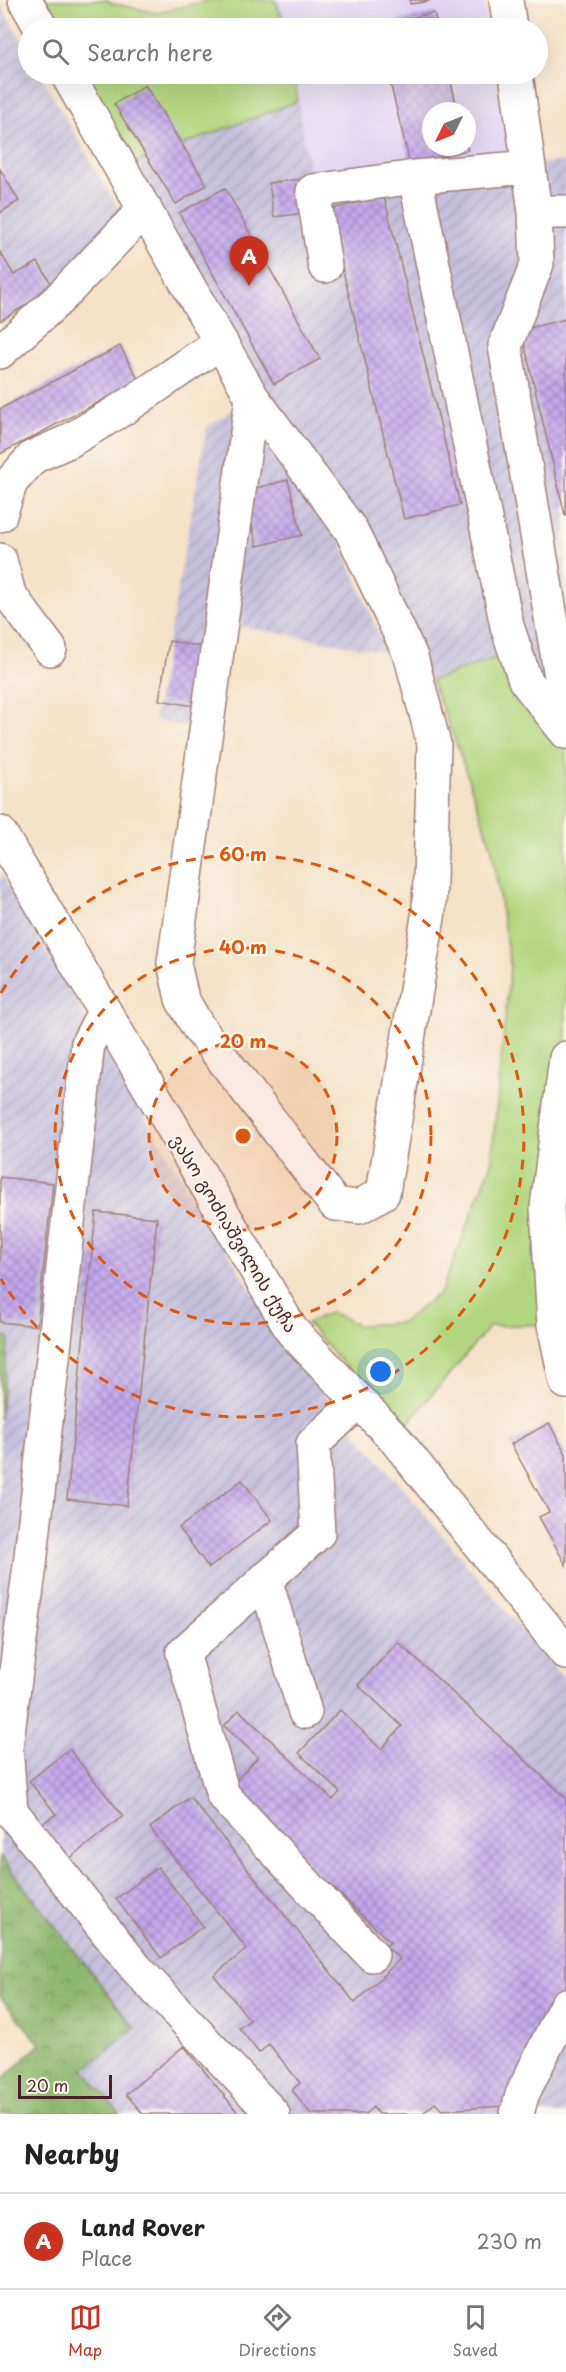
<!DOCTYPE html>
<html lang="en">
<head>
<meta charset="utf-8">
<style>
	:root { --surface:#fff; --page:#f6f6f6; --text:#222; --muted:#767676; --line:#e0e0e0; --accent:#c8321e }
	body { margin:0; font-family:"Playpen Sans","Noto Sans Georgian",sans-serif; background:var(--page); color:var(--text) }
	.compass { position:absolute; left:422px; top:102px; width:54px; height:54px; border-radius:50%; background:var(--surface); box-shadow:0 6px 24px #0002; rotate:227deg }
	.scale { position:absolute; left:18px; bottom:15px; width:94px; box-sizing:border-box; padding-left:6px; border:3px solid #4a1f2b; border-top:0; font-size:16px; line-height:21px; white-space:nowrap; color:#4a1f2b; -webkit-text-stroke:4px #fbf7ec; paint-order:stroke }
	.you { position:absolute; left:381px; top:1372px; width:21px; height:21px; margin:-15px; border:4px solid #fff; border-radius:50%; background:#1a73e8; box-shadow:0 0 0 9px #1a73e833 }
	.badge { display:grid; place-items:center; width:39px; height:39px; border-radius:50%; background:var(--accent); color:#fff; font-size:20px; font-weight:700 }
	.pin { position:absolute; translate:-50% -50px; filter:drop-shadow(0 2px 3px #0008) }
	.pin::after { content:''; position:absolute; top:32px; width:21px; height:18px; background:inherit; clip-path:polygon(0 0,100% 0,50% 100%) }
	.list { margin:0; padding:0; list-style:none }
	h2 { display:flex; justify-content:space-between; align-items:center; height:78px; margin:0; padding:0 24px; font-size:26px }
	h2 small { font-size:20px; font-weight:400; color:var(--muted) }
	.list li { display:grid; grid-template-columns:39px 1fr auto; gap:18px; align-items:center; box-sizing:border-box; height:96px; padding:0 24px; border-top:2px solid var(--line) }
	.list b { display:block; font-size:22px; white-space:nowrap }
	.list p { margin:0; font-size:20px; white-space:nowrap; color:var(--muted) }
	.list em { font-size:20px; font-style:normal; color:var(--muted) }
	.icon { flex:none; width:33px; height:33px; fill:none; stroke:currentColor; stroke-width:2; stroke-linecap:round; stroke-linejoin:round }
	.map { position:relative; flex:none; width:566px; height:2114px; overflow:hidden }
	.search { position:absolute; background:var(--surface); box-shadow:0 6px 24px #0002; left:18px; right:18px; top:18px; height:66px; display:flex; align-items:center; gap:15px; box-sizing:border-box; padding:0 21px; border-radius:33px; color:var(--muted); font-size:22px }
	.sheet { height:174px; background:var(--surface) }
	nav { display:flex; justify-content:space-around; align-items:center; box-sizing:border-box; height:84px; border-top:2px solid var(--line); background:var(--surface); font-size:16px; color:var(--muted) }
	nav a { display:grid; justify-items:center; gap:3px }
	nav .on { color:var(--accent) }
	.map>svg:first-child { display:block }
	.built { fill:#e1d4f4; fill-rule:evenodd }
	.industrial { fill:url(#industrial-furrows) }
	.green { fill:#b2d67f; stroke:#7e7a55; stroke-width:1.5 }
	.forest { fill:url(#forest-crowns); stroke:#6c6b4c; stroke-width:1.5 }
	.building { fill:url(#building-cross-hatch) }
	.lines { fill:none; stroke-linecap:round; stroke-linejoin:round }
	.minor-casing { stroke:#9f8079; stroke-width:36 }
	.minor { stroke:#fff; stroke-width:33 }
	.ring { fill:none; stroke:#e0560e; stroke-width:3; stroke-dasharray:10 8 }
	.labels { text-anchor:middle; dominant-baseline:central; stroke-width:4.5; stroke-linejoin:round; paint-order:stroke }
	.street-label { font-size:18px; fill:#4a1f2b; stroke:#fbf7ec }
	.centre { fill:#e0560e; stroke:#fbf7ec; stroke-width:3 }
	.ring-label { font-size:18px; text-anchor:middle; font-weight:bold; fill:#e0560e; stroke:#fbf7ec; stroke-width:4.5; stroke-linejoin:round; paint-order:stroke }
</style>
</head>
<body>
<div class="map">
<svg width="566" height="2114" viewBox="0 0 566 2114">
	<defs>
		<pattern id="industrial-furrows" width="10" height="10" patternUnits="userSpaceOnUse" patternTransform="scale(1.5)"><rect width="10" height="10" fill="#c5c0db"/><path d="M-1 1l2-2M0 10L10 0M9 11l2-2" fill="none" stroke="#aba5bc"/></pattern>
		<pattern id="forest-crowns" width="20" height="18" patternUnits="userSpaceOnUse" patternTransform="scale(1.5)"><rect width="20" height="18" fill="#8db76e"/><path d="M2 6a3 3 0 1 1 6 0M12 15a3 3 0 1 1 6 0" fill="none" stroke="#75945b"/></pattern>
		<pattern id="building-cross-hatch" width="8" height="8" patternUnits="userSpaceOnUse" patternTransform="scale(1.5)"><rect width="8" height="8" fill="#c1a7ec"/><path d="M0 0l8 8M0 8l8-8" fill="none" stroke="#9f87bf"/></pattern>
	</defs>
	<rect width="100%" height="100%" fill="#fbf7ec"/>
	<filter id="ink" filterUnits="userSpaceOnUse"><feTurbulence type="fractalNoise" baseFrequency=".0167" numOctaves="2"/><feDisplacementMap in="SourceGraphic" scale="12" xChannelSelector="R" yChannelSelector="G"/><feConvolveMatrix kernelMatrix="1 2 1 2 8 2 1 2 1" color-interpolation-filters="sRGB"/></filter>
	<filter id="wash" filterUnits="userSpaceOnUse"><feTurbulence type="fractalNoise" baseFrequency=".008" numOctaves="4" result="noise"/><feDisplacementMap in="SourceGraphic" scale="24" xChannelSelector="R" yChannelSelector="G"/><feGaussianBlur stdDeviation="1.35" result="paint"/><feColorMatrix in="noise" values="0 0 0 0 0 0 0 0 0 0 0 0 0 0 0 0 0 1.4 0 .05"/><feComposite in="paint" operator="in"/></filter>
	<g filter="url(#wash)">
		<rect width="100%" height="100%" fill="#f4e2c7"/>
		<path class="built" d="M275 0H483L488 28H287Z
			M294 74H495L510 162 312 186ZM431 111H467V147H431Z"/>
		<path class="industrial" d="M0 3 28 53V74H40L137 241 0 325Z
			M298 101 312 186 566 161V748L431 681 271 397 135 163Z
			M233 410 267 441 335 527 386 652 221 623 206 731 154 720 207 427Z
			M0 871 116 1070 292 1357 566 1682V2114H120L84 2070 135 2028 0 1856V1420L9 1337 0 1335Z"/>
		<path class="green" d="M42 0H109L110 3 157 13 210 0H275L287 28H58Z
			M83 74H294L298 101 135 163Z
			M509 653 566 748V1058L554 1324 490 1326 402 1430 307 1323 331 1312 358 1325 401 1323 441 1292 491 1166 510 966 492 849 458 748 431 681Z"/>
		<path class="forest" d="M0 1335 9 1337 0 1419Z
			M0 1856 135 2028 84 2070 120 2114H0V2082L40 2044 0 1997Z"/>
		<g id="blocks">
			<path class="building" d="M410 0H429V1L410 4Z
				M434 13 438 28H377L376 26Z
				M388 74H449L458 111H431V147H467L468 150 410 164Z
				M145 85 207 185 176 204 114 104Z
				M0 169 19 201 0 213Z
				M302 179 306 213 274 217 269 183Z
				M225 188 320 359 274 384 179 213Z
				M384 196 460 505 404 519 328 210Z
				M0 252 14 275 38 262 54 288 0 321Z
				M566 319V515H565L521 330Z
				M120 346 139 381 0 454V409Z
				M288 480 302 535 257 546 244 491Z
				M169 641 215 649 205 708 159 700Z
				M0 1177 53 1183 37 1326 0 1322Z
				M96 1212 157 1218 127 1506 67 1499Z
				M549 1423 566 1454V1565L539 1517 549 1512 511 1444Z
				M242 1480 272 1520 209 1568 179 1528Z
				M398 1642 566 1798V1984L504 2106 442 2110 435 2103 422 2114H378L373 2107 365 2114H311L292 2090 300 2083 269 2044 259 2053 239 2028 250 2020 214 1975 247 1949 150 1828 190 1797 355 2003 400 1959 386 1946 390 1942 229 1788 258 1757 224 1726 239 1710 333 1800 340 1792 299 1753 340 1710 381 1749 402 1726 358 1685Z
				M69 1749 123 1816 69 1859 42 1824 56 1814 29 1781Z
				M158 1867 203 1926 161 1958 116 1899Z
				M184 2046 239 2114H143L126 2094Z"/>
		</g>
	</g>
	<g filter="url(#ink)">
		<use href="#blocks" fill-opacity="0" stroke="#9f8079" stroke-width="1.5"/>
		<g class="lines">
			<defs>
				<path id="minor" d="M25 0 41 28
					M506 0 510 28
					M67 74 252 397 351 530 411 657 434 744 429 911 383 1193 359 1207 335 1204 198 1027 182 999 174 963 252 397
					M516 74 535 212 537 264 505 346 566 706
					M529 167 415 177 507 626 525 680 566 732
					M535 212H566
					M325 266 313 191 415 177
					M0 352 58 300 145 209
					M0 515 11 482 33 457 69 441 129 405 221 342
					M0 560 9 594 50 649
					M0 833 292 1331 395 1439 566 1653
					M104 1012 88 1043 30 1565 6 1747 11 1811 135 1967 273 2114
					M566 1058 547 1207 554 1324 566 1382
					M358 1402 313 1444 318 1533 183 1653 223 1795 372 1955
					M265 1579 305 1712
					M517 2114 522 2095 566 2005"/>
			</defs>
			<use href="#minor" class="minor-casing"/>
			<use href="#minor" class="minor"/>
		</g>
	</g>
	<circle cx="243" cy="1136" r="94" fill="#e0560e" fill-opacity=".12"/>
	<g class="ring">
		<circle cx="243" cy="1136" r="94"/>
		<circle cx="243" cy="1136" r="188"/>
		<path d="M1 993A281 281 0 1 1 1 1279"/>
	</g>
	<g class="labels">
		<g class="street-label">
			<text transform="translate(235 1233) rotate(59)">ვასო გოძიაშვილის ქუჩა</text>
		</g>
	</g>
	<circle cx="243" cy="1136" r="9" class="centre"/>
	<g class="ring-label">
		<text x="243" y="861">60 m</text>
		<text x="243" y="954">40 m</text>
		<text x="243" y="1048">20 m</text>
	</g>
</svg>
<svg class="compass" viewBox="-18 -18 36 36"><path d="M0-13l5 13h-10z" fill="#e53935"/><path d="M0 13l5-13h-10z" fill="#767676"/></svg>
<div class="scale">20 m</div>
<div class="you"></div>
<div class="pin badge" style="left:249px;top:286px">A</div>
<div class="search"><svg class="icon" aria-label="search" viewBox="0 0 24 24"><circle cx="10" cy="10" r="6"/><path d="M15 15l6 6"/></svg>Search here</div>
</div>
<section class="sheet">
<h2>Nearby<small></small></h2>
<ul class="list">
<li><span class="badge">A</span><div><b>Land Rover</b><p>Place</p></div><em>230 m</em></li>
</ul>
</section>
<nav>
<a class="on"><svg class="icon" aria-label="map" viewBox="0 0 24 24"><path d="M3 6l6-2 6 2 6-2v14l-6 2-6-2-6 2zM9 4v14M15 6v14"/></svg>Map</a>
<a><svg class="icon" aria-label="directions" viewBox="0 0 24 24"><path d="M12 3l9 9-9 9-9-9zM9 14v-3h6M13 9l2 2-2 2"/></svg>Directions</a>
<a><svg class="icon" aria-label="saved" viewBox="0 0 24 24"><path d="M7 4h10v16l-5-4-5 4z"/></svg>Saved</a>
</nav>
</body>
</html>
